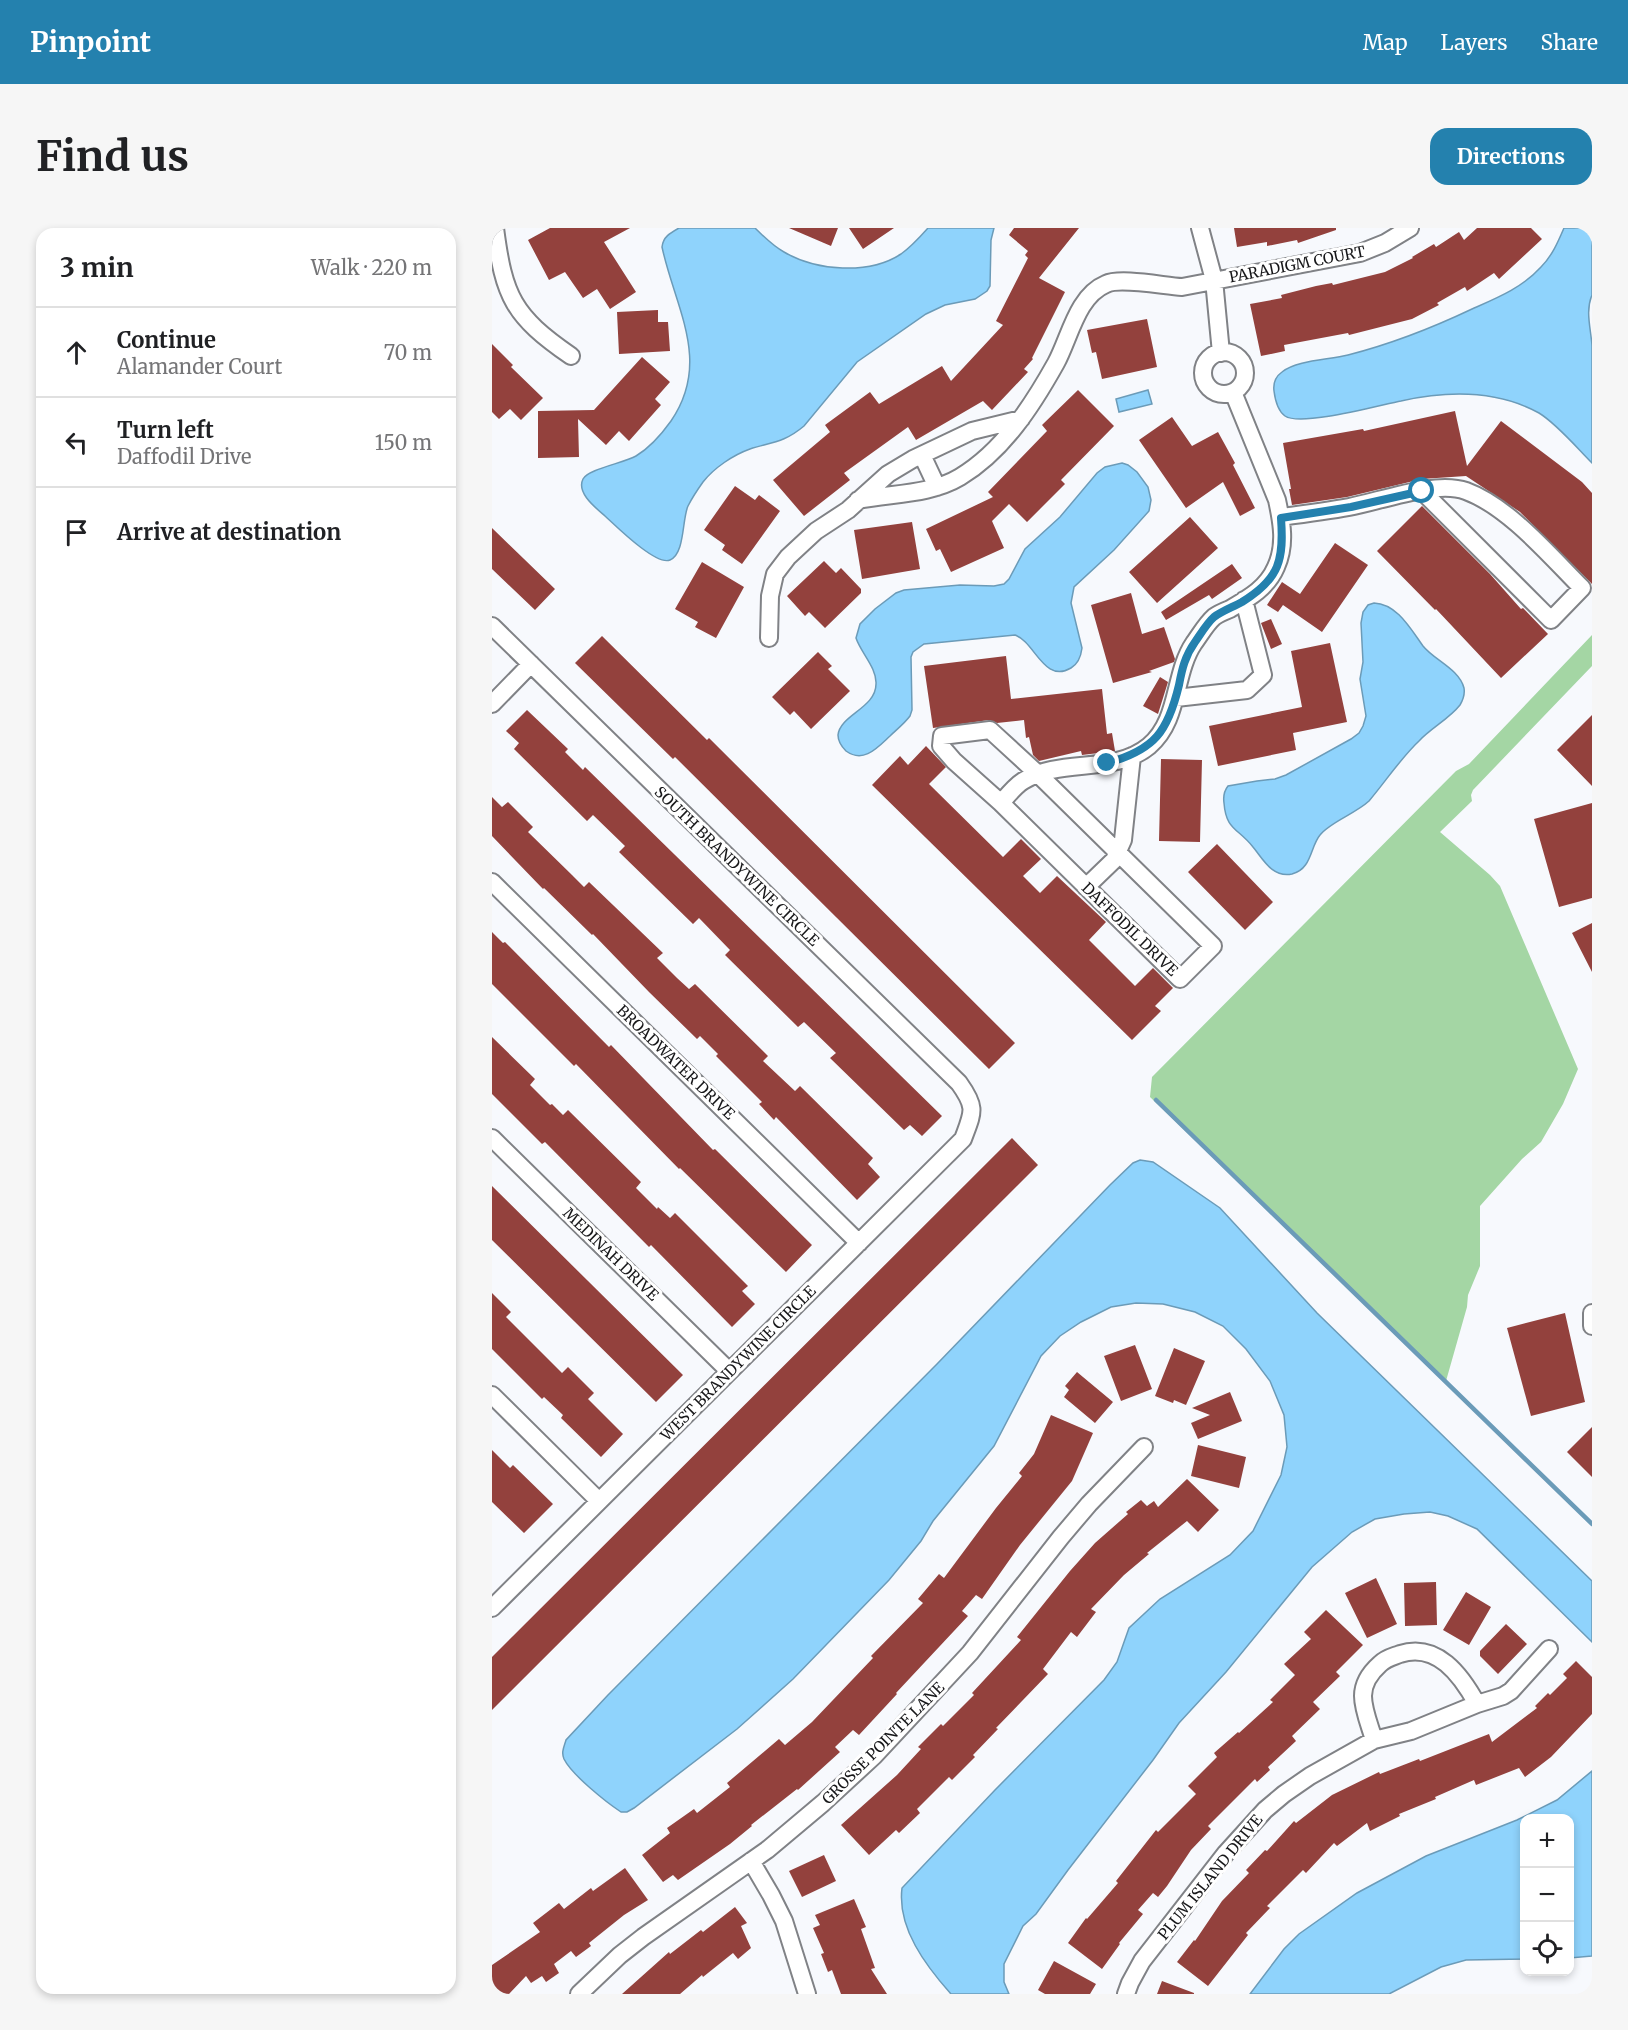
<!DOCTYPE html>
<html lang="en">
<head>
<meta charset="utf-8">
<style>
	:root { --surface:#fff; --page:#f6f6f6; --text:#202124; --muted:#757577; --line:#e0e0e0; --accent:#2481ae }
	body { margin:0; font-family:Merriweather,serif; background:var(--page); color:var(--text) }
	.controls { position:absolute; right:18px; bottom:18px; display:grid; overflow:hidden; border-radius:12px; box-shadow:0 3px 9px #0003 }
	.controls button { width:54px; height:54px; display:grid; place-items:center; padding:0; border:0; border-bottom:2px solid var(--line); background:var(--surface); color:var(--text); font:30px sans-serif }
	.stop { position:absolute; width:18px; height:18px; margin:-14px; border:4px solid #2481ae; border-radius:50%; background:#fff }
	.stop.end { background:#2481ae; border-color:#fff; box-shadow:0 2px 6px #0008 }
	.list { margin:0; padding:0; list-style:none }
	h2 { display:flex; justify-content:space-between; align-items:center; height:78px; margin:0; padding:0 24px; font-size:26px }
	h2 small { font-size:20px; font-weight:400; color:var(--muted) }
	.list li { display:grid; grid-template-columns:39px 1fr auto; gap:18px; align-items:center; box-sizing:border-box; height:90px; padding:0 24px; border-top:2px solid var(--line) }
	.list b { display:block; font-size:22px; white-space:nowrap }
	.list p { margin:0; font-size:20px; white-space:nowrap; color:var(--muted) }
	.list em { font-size:20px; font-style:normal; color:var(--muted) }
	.icon { flex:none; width:33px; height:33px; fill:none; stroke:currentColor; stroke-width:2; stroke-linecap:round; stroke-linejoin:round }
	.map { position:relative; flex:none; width:1100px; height:1766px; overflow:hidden; border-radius:18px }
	header { display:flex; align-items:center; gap:36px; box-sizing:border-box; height:84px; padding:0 30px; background:var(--accent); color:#fff }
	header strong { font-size:28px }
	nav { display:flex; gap:33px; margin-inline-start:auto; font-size:21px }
	.intro { display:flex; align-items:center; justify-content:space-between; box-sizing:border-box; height:144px; padding:0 36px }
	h1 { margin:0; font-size:42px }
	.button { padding:15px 27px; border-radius:18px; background:var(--accent); color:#fff; font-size:21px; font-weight:700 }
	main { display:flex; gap:36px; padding:0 36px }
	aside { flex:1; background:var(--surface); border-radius:18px; box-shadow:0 3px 9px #0003 }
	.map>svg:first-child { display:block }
	.green { fill:#a4d6a4 }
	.water { fill:#8fd3fc; stroke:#6b9bb8; stroke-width:1.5 }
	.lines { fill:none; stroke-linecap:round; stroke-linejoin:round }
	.stream { stroke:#6b9bb8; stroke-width:4.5 }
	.building { fill:#93413d }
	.minor-casing { stroke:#808286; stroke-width:20 }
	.minor { stroke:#fff; stroke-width:16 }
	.route { stroke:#2481ae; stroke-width:8 }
	.labels { text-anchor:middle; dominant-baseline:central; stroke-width:6; stroke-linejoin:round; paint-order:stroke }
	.street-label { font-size:15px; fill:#171719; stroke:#fff }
</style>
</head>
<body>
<header>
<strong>Pinpoint</strong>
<nav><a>Map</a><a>Layers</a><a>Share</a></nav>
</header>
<div class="intro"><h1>Find us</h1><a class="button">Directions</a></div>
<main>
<aside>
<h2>3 min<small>Walk · 220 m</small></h2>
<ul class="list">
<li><svg class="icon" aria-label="ahead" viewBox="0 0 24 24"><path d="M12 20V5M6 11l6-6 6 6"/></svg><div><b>Continue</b><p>Alamander Court</p></div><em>70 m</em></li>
<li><svg class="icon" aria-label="left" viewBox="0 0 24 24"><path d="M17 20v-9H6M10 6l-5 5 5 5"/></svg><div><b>Turn left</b><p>Daffodil Drive</p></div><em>150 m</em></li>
<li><svg class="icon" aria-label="arrive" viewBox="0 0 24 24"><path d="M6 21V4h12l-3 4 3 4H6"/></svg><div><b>Arrive at destination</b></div></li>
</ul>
</aside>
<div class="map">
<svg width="1100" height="1766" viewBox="0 0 1100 1766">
	<rect width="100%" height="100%" fill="#f7f9fd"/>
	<path class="green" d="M1100 407V438L981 562 979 567 980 573 948 604 998 647 1008 658 1086 841 1071 876 1049 914 1030 931 988 978V1038L976 1067 975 1079 954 1153 658 869 660 849 964 543 977 536Z"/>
	<path class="water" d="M187 0H263C272 9 281 18 292 24 324 43 377 47 409 26 419 19 428 9 436 0H502L499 12 498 58 495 63 483 71 453 77 434 86 365 134 312 198C293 214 281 214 258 221 241 227 222 240 211 254 206 261 200 270 196 278 190 291 193 326 178 332 164 338 124 298 113 288 104 280 84 265 91 251 96 241 132 235 144 228 159 219 169 207 179 193 220 133 183 80 170 19 171 9 178 5 187 0Z
		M1072 0H1100V67C1093 83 1099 101 1100 118 1100 157 1100 196 1100 235 1085 220 1065 196 1047 185 1005 162 954 163 909 173 888 177 809 199 793 188 786 183 783 171 782 163 781 155 783 149 790 144 805 132 837 132 856 127 899 116 940 100 980 81 1005 70 1030 60 1049 39 1060 28 1066 14 1072 0Z
		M656 162 660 176 627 184 624 171Z
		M630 235 636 237 645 244 656 259 659 272 657 283 622 322 582 359 579 375 590 420C589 428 586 436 579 440 552 456 543 414 523 407L432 416 421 424 419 429 420 482 418 488C412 496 404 502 398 508 386 519 372 536 354 523 350 519 346 513 346 507 348 487 384 480 384 456 385 440 369 425 364 410L368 396 383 381 404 365 412 362 468 357 502 358 512 356 517 351 533 321 568 289 605 245 613 239Z
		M882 375C905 376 918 400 931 418 942 432 967 441 972 460 973 466 971 472 968 477 957 491 939 500 927 513 908 531 894 553 877 573 863 586 838 594 828 607 818 619 820 641 800 646 780 650 771 631 761 619 746 600 734 602 732 575 731 568 732 563 736 558L765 553 783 551 794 547 859 511 867 505 871 498 874 488 868 451 871 434 869 395 871 384 876 377Z
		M648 932 661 934 728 980 825 1085 1100 1353V1414L985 1301 956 1288 938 1284 912 1286 883 1291 860 1304 820 1339 734 1444 687 1495 661 1532 576 1642 544 1686 531 1698 512 1736V1754L517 1766H459C434 1738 405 1700 410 1660L503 1562 612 1452 625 1434 637 1400 668 1371 738 1327 761 1303 789 1247 795 1219 792 1187 778 1153 754 1121 731 1098 703 1084 671 1076 644 1075 619 1079 589 1094 568 1108 549 1128 502 1218 441 1293 429 1313 397 1352 301 1451 245 1501 142 1580 135 1584H129C114 1574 80 1547 72 1531 69 1524 72 1519 74 1512L116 1467 445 1136 618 957 641 935Z
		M1100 1543V1728L1078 1730V1590H1032V1731L974 1732 949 1739 897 1766H758L792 1721 807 1706 865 1665 934 1628 1025 1592 1065 1572Z"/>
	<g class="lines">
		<path class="stream" d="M664 872 1100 1296"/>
	</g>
	<path class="building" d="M58 0H138L112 14 144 64 118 81 105 61 91 70 73 44 57 52 36 12Z
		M297 0H346L339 18Z
		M357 0H402L371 21Z
		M522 0H587L547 50 573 64 540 130 541 131 532 141 536 144 500 182 491 173 424 212 416 199 352 245 358 252 312 288 281 252 338 204 333 197 378 164 387 176 450 138 459 153 511 97 504 93 536 30 533 27 536 23 517 7Z
		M742 0H844V2L806 15 805 12 775 18V14L745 19Z
		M985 0H1039L1050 11 1007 51 1002 45 975 63 973 59 945 75 947 77 920 91 857 107 856 105 792 117 793 123 769 128 758 76 790 70 789 67 824 58 840 55 841 57 893 44 921 30 920 29 942 16 944 19 967 4 972 12Z
		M166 82V94H176L178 123 127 126 125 84Z
		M655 91 665 139 610 151 604 124 600 125 595 102Z
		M0 116 21 137 19 139 51 170 29 192 18 181 7 191 0 184Z
		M150 129 178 154 163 171 169 177 137 213 127 203 114 217 86 191 87 229 46 230V183L102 182Z
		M586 162 622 198 569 252 573 256 535 294 517 276 500 293 512 320 459 344 448 321 444 323 434 301 501 269 496 264 555 203 550 197Z
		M963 183 975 238 1009 193 1090 254 1100 265V356L1028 284 974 248 930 251 855 269 800 277 797 261H799L791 215 871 201 872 203Z
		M680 189 700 218 726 204 743 235 741 237 763 280 748 288 731 254 694 280 647 212Z
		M243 258 263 272 267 267 288 283 250 336 230 322 233 317 212 302Z
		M930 278 998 346 1029 381 1031 380 1056 406 1009 450 944 381 943 382 885 323Z
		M698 289 726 320 665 375 637 344Z
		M420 294 428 341 370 351 362 302Z
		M0 300 63 361 43 382 0 341Z
		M843 315 876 337 830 404 791 377 786 384 775 377 790 354 808 366Z
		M332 333 344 345 349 340 369 361V365L333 400 317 384 313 388 295 368Z
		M210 334 252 359 224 410 203 399 206 394 183 381Z
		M740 336 750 350 720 371 717 367 674 392 669 384Z
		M639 365 650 406 672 399 683 431 682 434 657 443 660 444 621 455 599 377Z
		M779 391 790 416 779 421 769 395Z
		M110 408 215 512 217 510 523 815 497 841 183 529 181 531 83 435Z
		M838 415 855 494 801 505 804 522 726 538 717 498 810 479 799 423Z
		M326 424 340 438 336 441 358 463 319 501 302 483 298 487 280 469Z
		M514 428 519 471 610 461 615 506 620 505 623 523 590 527 589 523 547 533 541 527 537 509 534 510 532 492 505 495 497 492 441 500 432 438Z
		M668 449 676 454 666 486 651 478Z
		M35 482 76 521 73 524 91 542 93 539 450 888 430 908 418 897 412 902 338 830 344 825 312 794 306 799 233 727 238 722 207 690 201 696 127 624 133 618 101 587 95 593 22 521 27 515 14 503Z
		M1100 487V558L1065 522Z
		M434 518 454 539 437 556 511 629 529 611 549 631 531 648 548 665 565 648 614 694 597 712 643 758 661 740 681 760 663 778 669 783 640 812 380 557 408 528 416 537Z
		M669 531 710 532 708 614 667 613Z
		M0 569 10 579 16 574 41 599 36 604 80 647 92 659 97 654 171 725 165 730 185 750 197 761 203 756 276 828 271 833 303 863 308 858 381 930 376 936 388 949 365 972 284 889 282 892 267 876 270 874 224 828 226 826 208 808 205 811 157 764 101 706 100 707 52 660 51 661 0 608Z
		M1100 575V670L1067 679 1042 591Z
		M725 616 781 674 753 702 696 644Z
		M1100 695V744L1080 705Z
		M0 704 11 715 13 714 117 819 119 817 221 922 223 921 320 1017 294 1044 188 940 187 941 84 836 82 838 0 756Z
		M0 809 43 851 38 857 58 877 60 876 71 887 76 882 149 954 144 960 165 981 166 979 178 990 183 985 256 1058 250 1063 263 1076 240 1099 159 1017 157 1019 53 914 50 916 0 866Z
		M520 910 546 937 0 1482V1429Z
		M0 958 191 1147 164 1174 0 1012Z
		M0 1065 19 1084 14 1089 70 1145 76 1139 102 1165 96 1171 131 1206 109 1229 69 1190 71 1187 52 1169 50 1171 0 1121Z
		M1073 1085 1093 1174 1039 1188 1015 1100Z
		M643 1117 660 1161 629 1173 612 1128Z
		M682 1120 713 1133 694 1177 682 1172 681 1175 663 1168Z
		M585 1144 621 1174 603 1195 572 1169 577 1162 573 1158Z
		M738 1164 750 1193 706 1211 699 1195 718 1187 700 1180Z
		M559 1187 601 1205 580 1253 528 1317 490 1371 484 1367 470 1383 476 1388 404 1465 405 1466 367 1507 361 1502 343 1519 348 1524 306 1562 305 1561 259 1597 260 1598 238 1616 186 1652 181 1647 171 1654 150 1627 178 1605 175 1600 202 1581 205 1585 238 1559 235 1555 287 1511 293 1517 320 1494 381 1430 379 1428 431 1375 426 1371 447 1346 452 1350 504 1280 530 1248 527 1245 542 1226Z
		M1100 1199V1249L1075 1224Z
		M706 1217 754 1229 747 1260 699 1248Z
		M0 1222 18 1240 21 1237 61 1276 32 1305 0 1274Z
		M695 1251 727 1282 706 1304 695 1293 655 1325 657 1326 632 1347 599 1381 604 1384 585 1409 579 1404 551 1441 556 1446 504 1500 506 1501 481 1527 483 1529 460 1552 457 1549 425 1581 428 1585 407 1605 404 1602 377 1627 349 1597 405 1547 429 1521 426 1519 449 1496 451 1498 482 1467 480 1465 529 1412 525 1409 578 1343 603 1315 636 1286 634 1284 649 1272 655 1278 662 1273 666 1279Z
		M884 1350 905 1396 875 1410 853 1365Z
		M944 1354 945 1397 913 1398 912 1355Z
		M974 1364 999 1379 977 1417 951 1402Z
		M834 1382 871 1417 844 1444 848 1448 821 1474 828 1481 800 1508 804 1513 776 1539 778 1542 765 1554 763 1551 716 1598 719 1601 699 1622 675 1658 666 1669 661 1665 646 1682 651 1686 627 1715 628 1716 610 1741 576 1715 594 1690 595 1691 626 1655 624 1653 664 1602 666 1604 704 1566 696 1558 725 1529 722 1525 746 1504 747 1505 781 1474 778 1472 803 1447 792 1436 819 1411 812 1404Z
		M1014 1396 1035 1416 1006 1446 988 1428V1423Z
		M1084 1433 1100 1449V1486L1059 1529 1033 1549 1027 1540 984 1557 982 1552 943 1569 944 1571 907 1586 908 1588 878 1603 875 1595 845 1618 842 1615 814 1645 811 1642 775 1678 778 1680 754 1705 756 1707 716 1758 685 1734 702 1712 703 1713 730 1673 757 1645 754 1642 773 1622 775 1623 802 1593 804 1595 840 1567 887 1544 888 1546 927 1531 928 1533 997 1506 1000 1514 1045 1480 1043 1478 1056 1465 1058 1467 1075 1450 1071 1446Z
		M332 1627 344 1653 310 1669 297 1643Z
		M133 1640 156 1672 132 1687 97 1715 99 1718 84 1729 79 1723 62 1736 67 1745 54 1754 50 1748 39 1755 34 1748 17 1766H0V1737L48 1704 41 1695 67 1675 72 1681 99 1660 101 1663Z
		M362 1671 374 1699 369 1701 383 1740 379 1741 395 1766H349L340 1742 336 1744 329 1726 332 1725 321 1700 328 1697 323 1687Z
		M243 1679 255 1695 249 1698 259 1720 246 1731 241 1725 211 1749 210 1747 188 1766H130L177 1724 178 1726 209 1702 211 1704Z
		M562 1733 604 1756 598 1766H553L546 1762Z
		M670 1753 702 1765V1766H665Z"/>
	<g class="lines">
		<defs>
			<path id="minor" d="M3 0C12 69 21 88 79 128
				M708 0 722 52 729 125
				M711 145a21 21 0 1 1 42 0a21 21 0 1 1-42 0Z
				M430 227 445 259
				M366 272C400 265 438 267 468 249 511 223 540 178 564 135 578 109 585 68 614 56 628 49 672 58 690 59L868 25 893 15 918 0
				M789 289C812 286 835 283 857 279 889 273 944 252 974 263 1017 279 1058 328 1090 360L1059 392 930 263
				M0 398 467 855C485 880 481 884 471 911L0 1380
				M277 410 278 368 283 346 296 329 324 303 356 282 396 246 421 231 480 203 529 191
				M684 470 755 462 771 447 752 372
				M0 476 39 436
				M509 575 462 533 449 518 450 508 498 502 546 546 721 718 688 751 509 575C515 568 523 558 531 553 569 529 622 547 657 518 688 492 681 446 702 415 708 407 714 396 722 389 726 386 733 383 738 381 757 370 775 360 784 339 794 317 790 295 785 272L741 164
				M0 654 367 1015
				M594 659 622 632 631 612 640 528
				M0 910 237 1143
				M1100 1085V1098
				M0 1167 107 1273
				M882 1512C878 1498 871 1482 871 1468 871 1455 879 1444 888 1436 894 1430 900 1429 908 1426 945 1414 969 1447 985 1476
				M259 1633 279 1667 292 1693 315 1766
				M87 1766 128 1727 151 1709 275 1622 331 1575 382 1528 478 1425 569 1309 597 1276 652 1219
				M634 1766 638 1755 650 1733 734 1625 773 1582 792 1566 818 1548 882 1512 919 1503 985 1476 1011 1468 1019 1463 1057 1421"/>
		</defs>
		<use href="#minor" class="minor-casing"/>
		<use href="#minor" class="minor"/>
	</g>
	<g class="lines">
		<path class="route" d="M615 535C663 522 676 503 687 457 690 441 693 428 703 414 708 407 715 395 722 389 730 383 741 379 750 374 788 351 792 331 789 290L859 279 930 263"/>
	</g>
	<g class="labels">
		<g class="street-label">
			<text transform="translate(805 36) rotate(-11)">PARADIGM COURT</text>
			<text transform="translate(245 638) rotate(44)">SOUTH BRANDYWINE CIRCLE</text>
			<text transform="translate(638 701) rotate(44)">DAFFODIL DRIVE</text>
			<text transform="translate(184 834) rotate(44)">BROADWATER DRIVE</text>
			<text transform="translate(119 1026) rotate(44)">MEDINAH DRIVE</text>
			<text transform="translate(246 1135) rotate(-45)">WEST BRANDYWINE CIRCLE</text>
			<text transform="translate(391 1515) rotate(-45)">GROSSE POINTE LANE</text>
			<text transform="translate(718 1649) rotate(-51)">PLUM ISLAND DRIVE</text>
		</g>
	</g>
</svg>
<div class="controls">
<button>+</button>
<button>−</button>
<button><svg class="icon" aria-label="locate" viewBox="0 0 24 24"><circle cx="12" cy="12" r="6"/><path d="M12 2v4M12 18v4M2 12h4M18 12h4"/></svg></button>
</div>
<div class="stop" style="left:930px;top:263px"></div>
<div class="stop end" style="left:615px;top:535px"></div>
</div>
</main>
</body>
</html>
